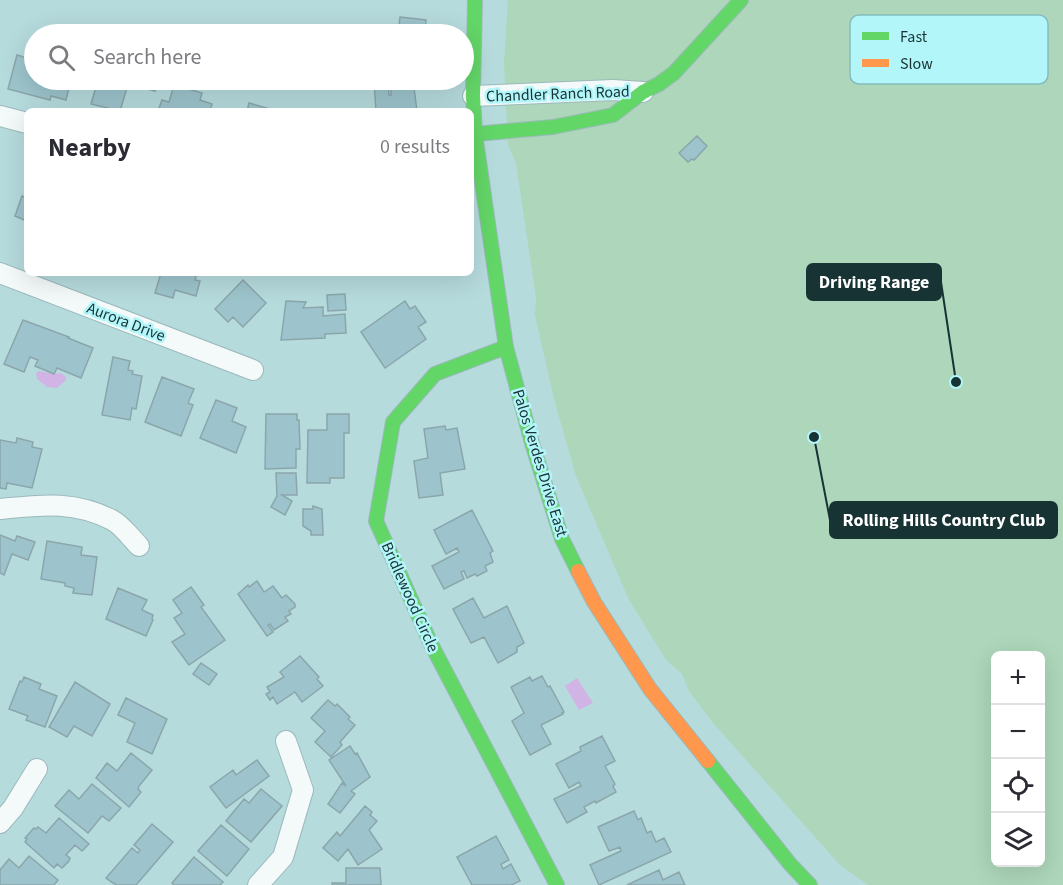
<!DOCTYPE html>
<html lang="en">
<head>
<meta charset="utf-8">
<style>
	:root { --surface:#fff; --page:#f7f7f7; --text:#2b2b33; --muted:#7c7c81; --line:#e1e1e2 }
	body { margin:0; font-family:"Source Sans 3",sans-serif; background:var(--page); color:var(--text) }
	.controls { position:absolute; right:18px; bottom:18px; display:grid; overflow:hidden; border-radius:9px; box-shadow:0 6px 24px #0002 }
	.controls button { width:54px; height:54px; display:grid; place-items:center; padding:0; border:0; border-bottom:2px solid var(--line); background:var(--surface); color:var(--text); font:30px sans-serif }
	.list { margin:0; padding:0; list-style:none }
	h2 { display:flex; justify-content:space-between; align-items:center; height:78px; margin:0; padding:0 24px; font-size:26px }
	h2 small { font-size:20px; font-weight:400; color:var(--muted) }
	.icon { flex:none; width:33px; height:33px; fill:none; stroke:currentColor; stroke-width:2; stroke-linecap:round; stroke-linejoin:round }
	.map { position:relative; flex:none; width:1063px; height:885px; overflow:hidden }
	.search { position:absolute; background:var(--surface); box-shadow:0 6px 24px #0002; left:24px; top:24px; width:450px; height:66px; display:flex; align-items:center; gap:15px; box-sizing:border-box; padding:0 21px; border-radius:33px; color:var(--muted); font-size:22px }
	.panel { position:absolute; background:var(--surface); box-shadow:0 6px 24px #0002; left:24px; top:108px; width:450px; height:168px; border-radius:9px }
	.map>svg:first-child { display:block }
	.green { fill:#add6ba; fill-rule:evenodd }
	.water { fill:#d1b4e5 }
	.building { fill:#9dc4cc; stroke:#8ba6ab; stroke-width:1.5 }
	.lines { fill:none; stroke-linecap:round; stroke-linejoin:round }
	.street-casing { stroke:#9cb9bb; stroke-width:22 }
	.fast-casing { stroke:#9cb9bb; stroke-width:16 }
	.slow-casing { stroke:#9cb9bb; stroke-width:16 }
	.street { stroke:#f4fafa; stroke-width:20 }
	.fast { stroke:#63d668; stroke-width:14 }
	.slow { stroke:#ff974d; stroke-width:14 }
	.labels { text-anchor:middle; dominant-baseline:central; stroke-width:5; stroke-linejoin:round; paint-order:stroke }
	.street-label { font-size:16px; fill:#173334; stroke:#b3f6fa }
	.key { fill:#b3f6fa; stroke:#84bcbf; stroke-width:1.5 }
	.key-label { font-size:16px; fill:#173334 }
	.leader { fill:none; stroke:#173334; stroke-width:2 }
	.callout-dot { fill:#173334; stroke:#b3f6fa; stroke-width:2 }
	.callout { fill:#173334; stroke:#173334; stroke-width:2 }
	.callout-label { font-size:18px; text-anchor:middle; font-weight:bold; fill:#fff }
</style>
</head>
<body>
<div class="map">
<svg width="1063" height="885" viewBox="0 0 1063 885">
	<rect width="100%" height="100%" fill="#b6dbdd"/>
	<path class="green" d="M508 0H1063V885H868L840 865 713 723 689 691 682 674 666 660 628 598 576 476 554 399 535 315 536 298 516 163 508 145 504 63ZM996 656H1040V862H996Z"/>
	<path class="water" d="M39 371 53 374 61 373 66 377V380L57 388 47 387 37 379 36 373Z
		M577 678 593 703 579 710 565 686Z"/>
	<path class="building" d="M400 17 426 20 425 34H398Z
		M17 55 34 60V80H71L66 100 51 96 50 100 8 89Z
		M98 80H158L155 91 133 85 134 83 129 81 120 111 91 104Z
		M391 80H413L417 111H376L374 82 388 81 389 95H391Z
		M174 85 202 93 200 100 212 104 210 111H158L162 100 169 102Z
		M249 103 277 111H247Z
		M697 136 707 146 694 160 692 159 688 162 679 153Z
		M22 196 27 198V221L15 216Z
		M161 273H197L195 280 200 281 196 296 175 290 173 298 155 293Z
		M243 280 266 303 243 327 233 317 228 322 215 309Z
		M345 294 346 310 328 311 327 295Z
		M286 301 306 302 303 308 323 307V316L345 314 346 333 325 334V338L281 340Z
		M405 301 410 309 415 306 426 322 418 327 426 339 385 368 361 332Z
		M23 320 69 337 68 338 93 348 81 378 57 368 54 374 35 366 38 360 30 357 24 372 4 364Z
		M113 357 130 361 128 370 133 371 132 374 142 376 136 409 132 408 130 420 102 415Z
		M162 377 194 389 188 403 193 405 181 436 145 422Z
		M216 400 237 408 232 421 246 427 236 453 200 438Z
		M266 414H297V420H299L300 449H296V468L265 469Z
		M327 414H349V433H344V478H330V483H307L308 430H327Z
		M445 426 446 430 457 428 465 469 440 473 443 495 419 498 414 461 428 458 424 429Z
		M17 438 33 442 32 447 42 449 32 488 7 483 6 489 0 488V440L16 443Z
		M276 473H296L297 495H282L292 501 285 515 271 507 277 496Z
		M313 506 322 509 323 535H311V531L303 526V509H313Z
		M472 510 493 551 490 553 493 562 485 566 487 571 477 576 475 574 467 578 464 571 461 572 464 579 444 589 432 566 459 552 457 548 446 554 434 530Z
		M0 535 15 541 17 536 35 542 28 560 12 554 4 575 0 573Z
		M47 541 82 547 81 555 97 557 92 595 73 593 74 588 65 586V583L41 579Z
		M257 581 264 592 273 586 282 598 286 595 295 604V607L289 611 291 614 285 617 288 621 274 630 270 624 268 625 273 632 267 636 238 594 248 585 249 587Z
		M191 587 204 605 201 607 225 640 189 665 172 642 185 634 174 618 182 613 173 600Z
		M118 588 147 600 142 610 153 615 152 619 153 620 146 636 106 619Z
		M473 598 484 618 507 606 524 643 517 647V652L498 663 484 637 471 643 453 609Z
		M300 656 319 677 317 679 323 686 302 702 295 692 277 704 273 697 270 700 266 694 270 692 267 687 284 677 280 672Z
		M201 663 217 674 209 685 193 674Z
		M542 676 548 687 550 686 564 712 562 713 563 714 541 725 551 744 530 755 512 721 524 713 511 687 530 677 532 681Z
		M24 677 41 684 39 689 57 696 45 727 26 720 28 716 9 709 20 681 22 682Z
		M75 682 110 704 92 736 74 726 67 737 49 727Z
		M126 698 167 719 152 754 127 742 135 723 118 715Z
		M328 700 335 706 337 704 350 717 348 719 355 725 340 742 342 745 331 757 315 742 325 731 311 718Z
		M602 736 615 761 605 766 615 784 613 786 616 792 596 803 595 801 584 807 587 812 567 823 554 799 581 786 579 782 569 788 556 764 581 751 580 747Z
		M350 746 355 754 357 753 370 777 351 791 355 794 340 813 328 804 342 783 346 786 329 760Z
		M131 753 152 770 139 786 138 789 141 792 129 807 96 778 107 763 117 771Z
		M257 760 269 776 226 808 210 787 233 770 236 775Z
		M92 784 121 808 109 821 102 816 88 833 55 806 69 790 79 799Z
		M261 789 282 806 251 842 226 821 244 799 249 803Z
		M365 806 372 812 370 815 377 821 369 830 382 849 358 865 348 849 338 861 323 848 337 832 340 836Z
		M634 811 638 820 641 818 647 833 651 831 656 842 664 838 671 852 599 885 590 865 621 851 620 847 609 851 598 827Z
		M59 818 89 844 82 851 75 845 66 855 70 858 69 861 62 868 57 864 54 868 25 842 27 839 25 838 34 828 36 829 38 827 46 833Z
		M152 824 173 842 136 885H117L113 883 106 878 132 848 138 853 140 850 134 845Z
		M221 825 249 849 227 876 198 851Z
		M496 836 509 860 501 864 503 869 511 864 520 881 511 885H472L457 857Z
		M29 856 58 880 54 885H0V870L9 859 19 868Z
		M194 857 223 882 220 885H174L172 883Z
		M346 868H380L381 885H332V883H346Z
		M659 870 663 880 679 872 685 885H627Z"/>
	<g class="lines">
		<defs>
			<path id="street" d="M473 96 613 90 643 92
				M0 116 27 123
				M0 273 253 370
				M0 509C40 505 74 500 112 520 122 525 131 538 139 546
				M0 823 13 808 37 769
				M258 885 283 857 303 790 286 741"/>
			<path id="fast" d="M475 0 473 96 475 134 506 347 532 443 562 539 578 571
				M475 134 553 127 613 115 643 92 659 84 674 73 741 0
				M506 347 435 374 393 422 376 521 431 644 557 885
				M708 761 790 864 810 885"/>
			<path id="slow" d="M578 571 594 602 650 689 708 761"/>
		</defs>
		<use href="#street" class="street-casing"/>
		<use href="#fast" class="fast-casing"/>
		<use href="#slow" class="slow-casing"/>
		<use href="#street" class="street"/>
		<use href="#fast" class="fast"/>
		<use href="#slow" class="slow"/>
	</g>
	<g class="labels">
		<g class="street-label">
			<text transform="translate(558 94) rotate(-2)">Chandler Ranch Road</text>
			<text transform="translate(126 322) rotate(21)">Aurora Drive</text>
			<text transform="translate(540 463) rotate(73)">Palos Verdes Drive East</text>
			<text transform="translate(410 597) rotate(66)">Bridlewood Circle</text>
		</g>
	</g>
	<rect x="850" y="15" width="198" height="69" rx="9" class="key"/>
	<rect x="862" y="32" width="27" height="8" fill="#63d668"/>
	<rect x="862" y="59" width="27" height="8" fill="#ff974d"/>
	<g class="key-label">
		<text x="900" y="42">Fast</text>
		<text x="900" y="69">Slow</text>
	</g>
	<path class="leader" d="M956 382L941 282M814 437L830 520"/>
	<g class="callout-dot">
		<circle cx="956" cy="382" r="6"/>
		<circle cx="814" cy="437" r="6"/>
	</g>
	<g class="callout">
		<rect x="807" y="264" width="134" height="36" rx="6"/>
		<rect x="830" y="502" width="227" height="36" rx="6"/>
	</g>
	<g class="callout-label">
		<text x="874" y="288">Driving Range</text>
		<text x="944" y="526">Rolling Hills Country Club</text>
	</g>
</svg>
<div class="controls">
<button>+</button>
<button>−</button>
<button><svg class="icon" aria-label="locate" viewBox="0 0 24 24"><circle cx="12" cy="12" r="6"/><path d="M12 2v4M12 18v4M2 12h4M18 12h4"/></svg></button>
<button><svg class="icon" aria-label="layers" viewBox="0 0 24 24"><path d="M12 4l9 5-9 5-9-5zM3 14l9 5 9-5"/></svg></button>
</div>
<div class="search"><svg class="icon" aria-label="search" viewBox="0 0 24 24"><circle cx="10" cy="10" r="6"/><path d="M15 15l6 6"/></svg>Search here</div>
<section class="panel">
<h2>Nearby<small>0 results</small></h2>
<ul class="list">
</ul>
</section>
</div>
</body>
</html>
